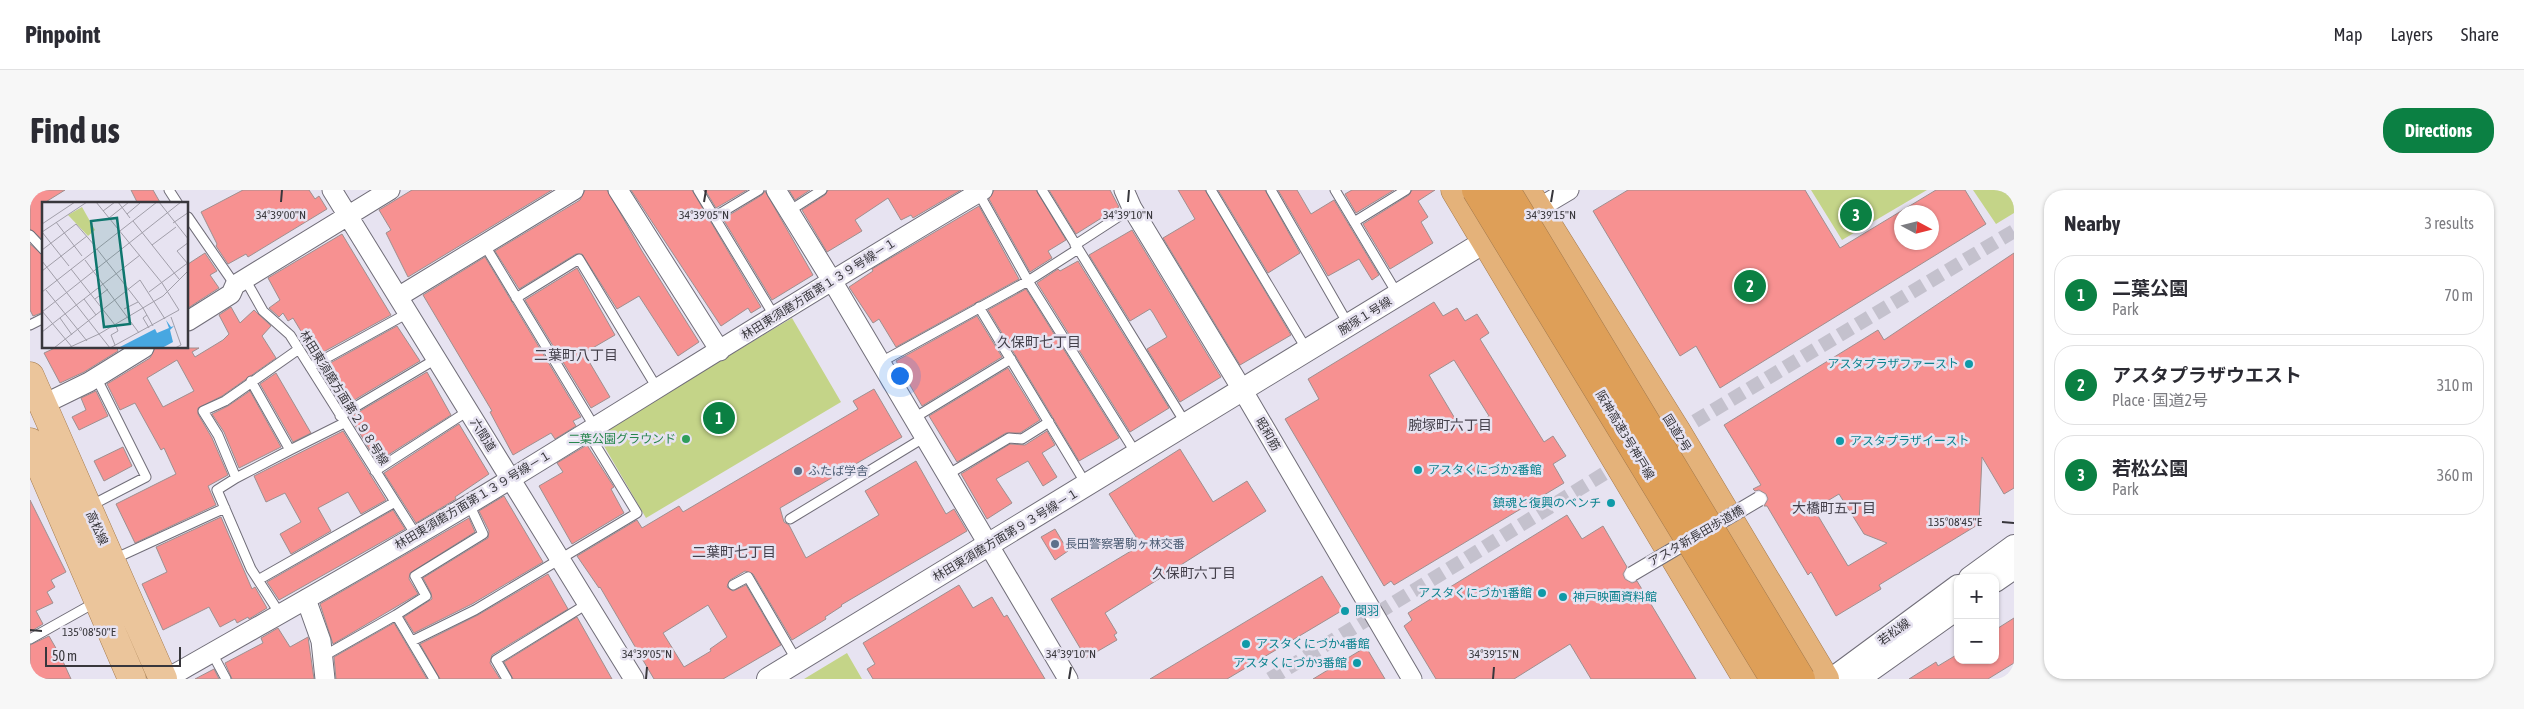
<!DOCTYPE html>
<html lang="en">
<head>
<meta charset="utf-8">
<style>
	:root { --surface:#fff; --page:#f7f7f7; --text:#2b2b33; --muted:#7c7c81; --line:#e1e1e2; --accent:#0b8043 }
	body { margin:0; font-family:"Asap Condensed","Noto Sans JP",sans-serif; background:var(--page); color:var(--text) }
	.controls { position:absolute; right:15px; bottom:15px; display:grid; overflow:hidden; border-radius:10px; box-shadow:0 1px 4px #0004 }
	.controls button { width:45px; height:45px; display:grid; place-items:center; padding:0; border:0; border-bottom:1px solid var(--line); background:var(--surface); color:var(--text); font:25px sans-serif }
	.compass { position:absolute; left:1864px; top:15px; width:45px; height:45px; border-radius:50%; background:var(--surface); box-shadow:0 1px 4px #0004; rotate:97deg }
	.scale { position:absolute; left:15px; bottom:12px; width:136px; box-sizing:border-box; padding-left:5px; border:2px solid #38373c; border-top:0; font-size:14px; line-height:18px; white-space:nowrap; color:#38373c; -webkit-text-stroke:4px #e7e3f1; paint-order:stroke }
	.you { position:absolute; left:869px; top:185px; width:18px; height:18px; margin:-12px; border:4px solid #fff; border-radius:50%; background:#1a73e8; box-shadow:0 0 0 8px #1a73e833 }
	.badge { display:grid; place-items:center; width:32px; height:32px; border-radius:50%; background:var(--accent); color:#fff; font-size:16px; font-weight:700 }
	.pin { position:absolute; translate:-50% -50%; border:2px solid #fff; box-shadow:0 1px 5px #0006 }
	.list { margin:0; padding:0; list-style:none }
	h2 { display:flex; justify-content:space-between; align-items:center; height:65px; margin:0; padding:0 20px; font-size:21px }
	h2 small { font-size:16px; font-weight:400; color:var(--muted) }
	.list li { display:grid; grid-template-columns:32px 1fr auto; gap:15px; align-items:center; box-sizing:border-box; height:80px; margin:0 10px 10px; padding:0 10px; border:1px solid var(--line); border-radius:20px }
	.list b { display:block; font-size:19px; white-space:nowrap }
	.list p { margin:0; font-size:16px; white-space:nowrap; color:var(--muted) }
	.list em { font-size:16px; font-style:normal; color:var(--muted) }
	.map { position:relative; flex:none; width:1984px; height:489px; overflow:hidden; border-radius:20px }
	header { display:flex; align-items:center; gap:30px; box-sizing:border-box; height:70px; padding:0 25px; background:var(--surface); border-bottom:1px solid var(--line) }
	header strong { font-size:24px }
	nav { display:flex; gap:28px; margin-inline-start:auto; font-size:18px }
	.intro { display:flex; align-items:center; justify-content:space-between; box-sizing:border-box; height:120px; padding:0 30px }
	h1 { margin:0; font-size:35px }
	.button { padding:12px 22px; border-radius:20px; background:var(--accent); color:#fff; font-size:18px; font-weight:700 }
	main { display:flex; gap:30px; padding:0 30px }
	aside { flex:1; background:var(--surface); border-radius:20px; box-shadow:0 1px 4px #0004 }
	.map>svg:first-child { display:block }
	.green { fill:#c4d488 }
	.building { fill:#f79191; stroke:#9f8f8f; fill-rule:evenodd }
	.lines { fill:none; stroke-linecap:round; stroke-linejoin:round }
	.pedestrian-tunnel { stroke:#c4c1cd; stroke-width:14; stroke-dasharray:14 7; stroke-linecap:butt }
	.service-casing { stroke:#716e79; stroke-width:11 }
	.minor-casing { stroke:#716e79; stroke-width:21 }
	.tertiary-casing { stroke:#716e79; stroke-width:24 }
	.primary-casing { stroke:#a47b4e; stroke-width:29 }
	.trunk-casing { stroke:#a47b4e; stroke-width:29 }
	.service { stroke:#fff; stroke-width:9 }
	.minor { stroke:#fff; stroke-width:19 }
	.tertiary { stroke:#fff; stroke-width:22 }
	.primary { stroke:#ebc59b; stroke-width:28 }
	.trunk { stroke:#e4b27a; stroke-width:28 }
	.pedestrian-bridge-casing { stroke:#716e79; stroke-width:16; stroke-linecap:butt }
	.motorway-bridge-casing { stroke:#a47b4e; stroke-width:29; stroke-linecap:butt }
	.pedestrian-bridge { stroke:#fff; stroke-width:14 }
	.motorway-bridge { stroke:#de9f58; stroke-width:28 }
	.ticks { fill:none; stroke:#38373c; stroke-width:2 }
	.culture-dot { fill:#0f9aa8; stroke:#e7e3f1; stroke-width:2 }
	.leisure-dot { fill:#2e9e5b; stroke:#e7e3f1; stroke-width:2 }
	.service-dot { fill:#5c6f8a; stroke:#e7e3f1; stroke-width:2 }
	.labels { text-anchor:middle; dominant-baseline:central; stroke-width:5; stroke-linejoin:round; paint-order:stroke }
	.street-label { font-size:12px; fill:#38373c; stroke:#e7e3f1 }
	.culture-label { font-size:12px; fill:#0d838f; stroke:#e7e3f1; text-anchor:start }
	.leisure-label { font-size:12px; fill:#27864d; stroke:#e7e3f1; text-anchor:end }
	.service-label { font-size:12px; fill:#4e5e75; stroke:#e7e3f1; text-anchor:start }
	.neighbourhood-label { font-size:14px; fill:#433f4a; stroke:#e7e3f1 }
	.inset-road { fill:none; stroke:#a19ea9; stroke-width:1 }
	.view { fill:#0f766e; fill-opacity:0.15; stroke:#0f766e; stroke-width:2.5 }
	.inset-edge { fill:none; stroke:#38373c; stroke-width:2.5 }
	.ticks-label { font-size:12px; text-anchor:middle; fill:#38373c; stroke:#e7e3f1; stroke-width:5; stroke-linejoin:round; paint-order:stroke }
</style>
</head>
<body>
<header>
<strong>Pinpoint</strong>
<nav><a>Map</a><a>Layers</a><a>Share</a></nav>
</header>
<div class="intro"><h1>Find us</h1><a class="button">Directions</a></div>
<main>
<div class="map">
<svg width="1984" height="489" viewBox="0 0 1984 489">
	<rect width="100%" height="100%" fill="#e7e3f1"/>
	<path class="green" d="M1781 0H1897L1812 50Z
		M1943 0H1984V23L1966 34Z
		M762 128 811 212 616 328 567 244Z
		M817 463 832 489H774Z"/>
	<path class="building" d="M9 0H35L14 13V51L0 39V6Z
		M101 0H123L131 14H108Z
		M213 0H279L285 9 289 6 297 19 218 67 216 64 198 74 186 56 187 54 171 22Z
		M382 0H522L378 87 356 43 361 40 349 20Z
		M555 0H577L612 61 669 152 648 166 609 106 587 119 552 64H546L489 99 465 61 550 10Z
		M601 0H662L731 117 721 123 718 118 691 136Z
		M675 0H717L686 18Z
		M759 0H780L765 10Z
		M798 0H931L883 28 881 25 871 30 858 8 825 30 832 41 797 62 772 20 795 5Z
		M964 0H1006L1036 50 1018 61 1022 68 1000 82 959 9Z
		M1019 0H1080L1089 17 1046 44Z
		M1148 0H1175L1261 145 1210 175 1133 48 1165 29Z
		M1188 0H1235L1270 63 1238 83Z
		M1248 0H1267L1281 24 1304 10 1349 85 1342 90 1329 69 1298 86Z
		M1322 0H1364L1326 23 1315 4Z
		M1382 0H1405L1388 11 1398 27 1391 32 1403 53 1360 79 1333 34 1379 5Z
		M1598 0H1775L1810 58 1906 0H1935L1956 34 1690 198 1666 156 1650 166 1563 21ZM1872 22H1902V52H1872Z
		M735 1 783 85 742 110 693 29 732 5Z
		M949 16 989 89 866 157 849 129 843 133 819 97 843 81 842 79Z
		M1102 40 1191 187 1150 212 1117 159 1137 147 1123 123 1120 119 1100 131 1059 65Z
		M312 44 361 125 286 166 263 128 258 131 253 123 249 127 239 118 250 110 238 88Z
		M0 54 14 66V122L3 126 0 120Z
		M175 63 187 81 180 85 189 98 158 118V74Z
		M1984 63V298L1974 304 1952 267 1949 334 1849 395 1851 399 1806 426 1781 382 1778 385 1737 316H1734L1738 309 1736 304 1729 300 1725 301 1723 299 1731 295 1694 235 1848 140 1854 150ZM1809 304 1834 344 1857 353 1818 376 1784 319Z
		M455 67 551 227 543 231 546 236 525 249 521 243 483 265 460 222 462 221 393 105Z
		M1048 71 1139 218 1100 242 1007 93 1028 79 1030 81Z
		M547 78 585 145 554 163 580 207 561 218 495 110Z
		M996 99 1089 248 1049 271 958 120Z
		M1404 112 1413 126 1427 118 1435 131 1447 124 1459 143 1450 149 1514 252 1523 246 1536 266 1523 274 1534 293 1364 395 1361 391 1354 396 1255 229 1289 209 1278 189ZM1424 170 1459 226 1433 242 1399 185Z
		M201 117 210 133 224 120 241 136 232 146 246 168 192 206 168 218V224L182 248 198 285 178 296 186 315 105 353 86 314 146 284 134 258 131 260 105 213 90 220 77 194 120 168 125 158H169L162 162 165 167 193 150 199 144 189 125ZM147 170 164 201 133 217 117 188Z
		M947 126 972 167 892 216 866 171Z
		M367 136 390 171 316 215 293 177Z
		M25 158H87L88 161 54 182 30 193 14 163Z
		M978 178 1010 230 990 243H976L927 272 899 226Z
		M397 182 421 225 347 272 320 227Z
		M246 183 281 243 263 252 230 194Z
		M844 199 872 247 750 318 754 332 759 335 776 368 849 325 835 301 886 271 916 324 924 319 937 341 811 415 812 416 795 427 796 429 762 450 723 384 715 381 700 390 697 397 703 401 716 395 751 455 693 489H624L570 397 569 398 547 366 607 330 612 338 649 316 653 322 828 219 823 211ZM678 415 697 447 680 459 681 461 654 477 633 443Z
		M66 201 78 226 49 240 42 227 56 220 51 208Z
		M220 201 251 257 209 278 194 242 182 224 198 216Z
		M429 234 459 284 425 307 426 309 386 333 354 283Z
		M313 241 356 310 331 324 318 302 288 318 301 341 261 364 250 344 271 332 255 303 236 312 224 286Z
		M1017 241 1025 255 1012 263 1027 287 1013 296 998 271 966 289 982 313 957 329 931 284 980 254 995 255Z
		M557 255 584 297 581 299 594 323 542 354 509 296 533 282 527 273Z
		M93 257 102 276 74 291 64 271Z
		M1150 259 1183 312 1217 291 1236 321 1075 423 1087 443 1084 445 1087 450 1056 468 1021 409 1111 355 1079 304Z
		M474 306 513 372 442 414 384 443 374 427 402 409 401 403 393 388 458 348 459 341 449 321Z
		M0 310 36 382 21 390 25 397 17 402 23 413 6 421 13 434 0 442Z
		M363 320 375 339 249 410 237 392Z
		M1537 325 1552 349 1573 336 1597 377 1593 384 1595 389 1602 393 1607 391 1666 489H1561L1540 454 1484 489H1406L1374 436 1382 430 1378 423Z
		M191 327 222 399 225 397 237 418 219 429 218 427 207 433 205 429 190 437 179 417 133 440 112 394 137 382 126 357Z
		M439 328 445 342 380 383 379 389 388 404 303 454 290 414Z
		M1025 339 1038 361 1025 370 1011 347Z
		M518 384 538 419 462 465 460 473 470 489H410L390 454 448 425Z
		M1292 386 1313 420 1197 489H1120Z
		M929 395 943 418 962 407 974 427 977 425 1015 489H843L837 479 845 474 833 453Z
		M547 427 582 489H483L474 472Z
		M1984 428V473L1958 489H1879L1906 472 1908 476 1928 464V470H1965V440Z
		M364 433 397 489H306L304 467Z
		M248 438 260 457 278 447 284 489H202L195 473 233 453 231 448Z
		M19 446 31 467 41 489H0V455Z
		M1336 457 1355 489H1283Z
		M184 479 189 489H165Z"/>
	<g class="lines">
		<path class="pedestrian-tunnel" d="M1647 242 1984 41
			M1240 489 1590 274"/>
		<defs>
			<path id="service" d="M139 0 148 14
				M668 0 745 127
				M1012 0 1156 234
				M1181 0 1277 160
				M1241 0 1318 134
				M1305 0 1368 105
				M948 2 998 91 1107 265
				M759 21 792 0
				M158 27 205 95
				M684 27 729 0
				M1324 32 1376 0
				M0 45 14 60
				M454 54 564 236
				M1045 55 1102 18
				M215 89 233 121 260 145 386 345
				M486 108 549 69 627 198
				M949 117 1056 294
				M0 135 14 128
				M851 172 998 91 1048 59
				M280 177 378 123
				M310 226 406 169
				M884 228 981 169
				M260 260 314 233
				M345 281 438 221
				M917 285 979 248 992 249 1019 232
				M206 288 260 260 221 191
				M60 316 116 287 66 187
				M760 329 895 247
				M84 369 195 318
				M228 390 365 312
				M703 395 718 387 767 471
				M250 424 221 379 187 300 206 288 188 245 173 221 195 211 269 159
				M366 425 396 406 385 386 453 344 439 314
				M0 449 66 412
				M382 451 445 420 607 323 557 241
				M182 463 196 489
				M292 467 366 425 404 489
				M477 489 466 470 557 414"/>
			<path id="minor" d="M302 0 604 489
				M588 0 690 161
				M746 0 807 99 1038 489
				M1094 0 1102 18 1213 201 1382 489
				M1507 19 1539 0
				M368 107 544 0
				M158 131 201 104 205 95 360 0
				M12 215 59 192 114 158
				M276 409 291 451 295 489
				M136 489C251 423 367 359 479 290 637 193 793 94 953 0"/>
			<path id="tertiary" d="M1940 388 1984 356
				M1965 391 1984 378
				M738 489 1456 51
				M1802 489 1928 396
				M1828 489 1928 418"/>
			<path id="primary" d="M0 186 133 489
				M0 252 102 489"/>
			<path id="trunk" d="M1425 0 1717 489
				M1496 0 1647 242 1795 489"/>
		</defs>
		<use href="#service" class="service-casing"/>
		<use href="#minor" class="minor-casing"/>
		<use href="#tertiary" class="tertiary-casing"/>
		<use href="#primary" class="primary-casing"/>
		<use href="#trunk" class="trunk-casing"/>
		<use href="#service" class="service"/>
		<use href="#minor" class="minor"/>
		<use href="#tertiary" class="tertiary"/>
		<use href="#primary" class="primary"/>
		<use href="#trunk" class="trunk"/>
		<defs>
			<path id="pedestrian-bridge" d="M1602 384 1729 309"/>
			<path id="motorway-bridge" d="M1446 0 1744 489
				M1476 0 1771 489"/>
		</defs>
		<use href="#pedestrian-bridge" class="pedestrian-bridge-casing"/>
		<use href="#motorway-bridge" class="motorway-bridge-casing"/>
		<use href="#pedestrian-bridge" class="pedestrian-bridge"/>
		<use href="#motorway-bridge" class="motorway-bridge"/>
	</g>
	<path class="ticks" d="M251 12 252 0M674 12 676 0M1098 12 1099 0M1521 12 1523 0M1972 332 1984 333M0 440 12 441M616 489 617 477M1039 489 1041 477M1463 489 1464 477"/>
	<g class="culture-dot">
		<circle cx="1939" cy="174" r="5"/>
		<circle cx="1810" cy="251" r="5"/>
		<circle cx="1388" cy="280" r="5"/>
		<circle cx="1581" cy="313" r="5"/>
		<circle cx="1512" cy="403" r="5"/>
		<circle cx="1533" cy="407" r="5"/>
		<circle cx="1315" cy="421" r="5"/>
		<circle cx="1216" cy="454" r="5"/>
		<circle cx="1327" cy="473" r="5"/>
	</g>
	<circle class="leisure-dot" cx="656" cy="249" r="5"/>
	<g class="service-dot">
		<circle cx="768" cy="281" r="5"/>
		<circle cx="1025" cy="354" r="5"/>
	</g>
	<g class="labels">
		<g class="street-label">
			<text transform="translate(789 99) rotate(-32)">林田東須磨方面第１３９号線－１</text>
			<text transform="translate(1335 126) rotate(-32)">腕塚１号線</text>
			<text transform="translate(314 208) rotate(58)">林田東須磨方面第２９８号線</text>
			<text transform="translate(1647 243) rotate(58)">国道2号</text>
			<text transform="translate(1238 244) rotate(60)">昭和筋</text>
			<text transform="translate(453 245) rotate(58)">六間道</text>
			<text transform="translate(1595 245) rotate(59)">阪神高速3号神戸線</text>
			<text transform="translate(443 310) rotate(-31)">林田東須磨方面第１３９号線－１</text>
			<text transform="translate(67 338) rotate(66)">高松線</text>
			<text transform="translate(976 345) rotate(-31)">林田東須磨方面第９３号線－１</text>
			<text transform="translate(1666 346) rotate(-30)">アスタ新長田歩道橋</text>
			<text transform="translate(1864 442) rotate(-36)">若松線</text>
		</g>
		<g class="culture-label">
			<text x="1929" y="174" text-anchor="end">アスタプラザファースト</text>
			<text x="1820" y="251">アスタプラザイースト</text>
			<text x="1398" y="280">アスタくにづか2番館</text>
			<text x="1571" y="313" text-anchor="end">鎮魂と復興のベンチ</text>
			<text x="1502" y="403" text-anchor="end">アスタくにづか1番館</text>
			<text x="1543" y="407">神戸映画資料館</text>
			<text x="1325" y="421">関羽</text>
			<text x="1226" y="454">アスタくにづか4番館</text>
			<text x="1317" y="473" text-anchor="end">アスタくにづか3番館</text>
		</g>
		<g class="leisure-label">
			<text x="646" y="249">二葉公園グラウンド</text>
		</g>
		<g class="service-label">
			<text x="778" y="281">ふたば学舎</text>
			<text x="1035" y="354">長田警察署駒ヶ林交番</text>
		</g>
		<g class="neighbourhood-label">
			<text x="1009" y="152">久保町七丁目</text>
			<text x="546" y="165">二葉町八丁目</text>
			<text x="1420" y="235">腕塚町六丁目</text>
			<text x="1804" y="318">大橋町五丁目</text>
			<text x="704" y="362">二葉町七丁目</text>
			<text x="1164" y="383">久保町六丁目</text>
		</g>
	</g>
	<g transform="translate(12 12)">
		<rect width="146" height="146" fill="#e7e3f1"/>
		<path d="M40 5 53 28 46 34 26 13Z" fill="#c4d488"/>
		<path d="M124 118 129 125 132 124 128 128 131 140 120 146H76L113 127 115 131 127 126Z" fill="#47a7e1"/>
		<path class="inset-road" d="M54 0 120 81 137 108 68 146M76 0 88 16M117 0 147 38M61 9 73 0M85 12 98 1M67 16 87 0M91 19 137 77M14 20 40 54M131 21 147 10M0 22 33 0M0 30 45 0M0 30 27 64M110 43 134 25M55 47 101 106 111 124M0 48 34 22 53 44M43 58 97 131M0 59 57 132 121 94 147 68M146 62 135 49 147 40M29 67 73 123M0 69 45 34M4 88 45 139M0 90 115 0M107 90 147 60M42 97 54 113M53 97 66 87M82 107 96 100M0 109 30 145M0 110 139 0M105 113 101 116 107 126M129 115 139 143 133 146M18 116 30 133M0 130 98 53M73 143 69 133 76 129 74 124M12 146 98 78 123 117M26 146 57 132 68 146"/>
		<path class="view" d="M75 16 88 122 62 125 49 19Z"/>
		<rect width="146" height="146" class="inset-edge"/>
	</g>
	<g class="ticks-label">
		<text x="251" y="29">34°39'00"N</text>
		<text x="674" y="29">34°39'05"N</text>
		<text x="1098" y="29">34°39'10"N</text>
		<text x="1521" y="29">34°39'15"N</text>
		<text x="1925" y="336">135°08'45"E</text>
		<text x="59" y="446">135°08'50"E</text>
		<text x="617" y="468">34°39'05"N</text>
		<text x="1041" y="468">34°39'10"N</text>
		<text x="1464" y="468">34°39'15"N</text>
	</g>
</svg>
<div class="controls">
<button>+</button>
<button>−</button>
</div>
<svg class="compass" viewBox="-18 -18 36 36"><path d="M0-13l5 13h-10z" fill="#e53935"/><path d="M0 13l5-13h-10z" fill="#7c7c81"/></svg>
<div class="scale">50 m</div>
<div class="you"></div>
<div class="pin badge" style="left:689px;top:228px">1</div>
<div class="pin badge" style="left:1720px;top:96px">2</div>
<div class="pin badge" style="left:1826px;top:25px">3</div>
</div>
<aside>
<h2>Nearby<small>3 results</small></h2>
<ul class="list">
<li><span class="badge">1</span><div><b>二葉公園</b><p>Park</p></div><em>70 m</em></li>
<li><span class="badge">2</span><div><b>アスタプラザウエスト</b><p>Place · 国道2号</p></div><em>310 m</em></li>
<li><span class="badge">3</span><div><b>若松公園</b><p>Park</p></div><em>360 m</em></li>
</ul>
</aside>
</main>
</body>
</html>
